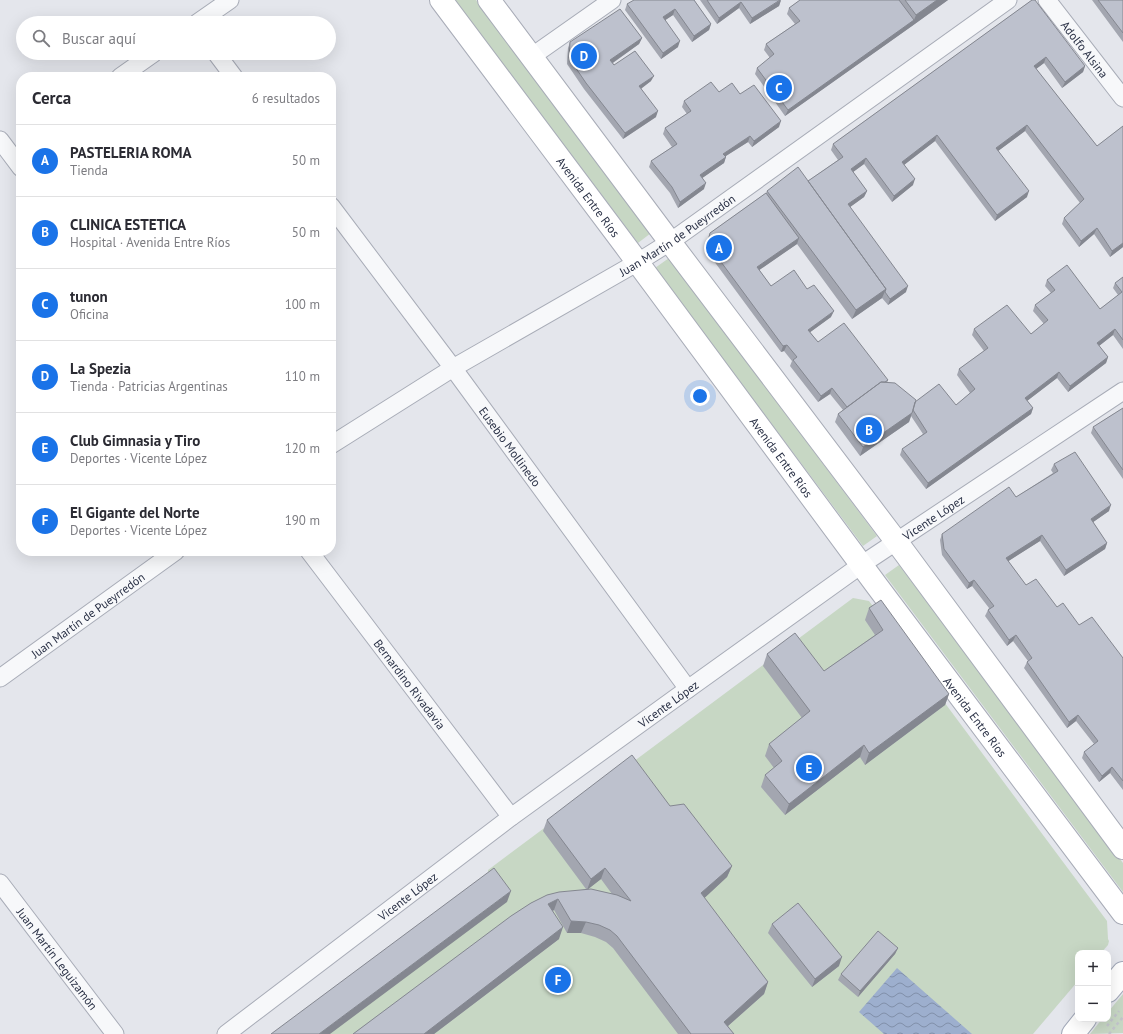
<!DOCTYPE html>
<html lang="es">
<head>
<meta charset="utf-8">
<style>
	:root { --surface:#fff; --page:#f2f2f3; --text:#2b2b33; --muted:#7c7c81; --line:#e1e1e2; --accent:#1a73e8 }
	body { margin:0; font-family:"PT Sans",sans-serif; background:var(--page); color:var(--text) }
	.controls { position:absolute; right:12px; bottom:12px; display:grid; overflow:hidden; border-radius:8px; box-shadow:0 4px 16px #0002 }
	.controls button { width:36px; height:36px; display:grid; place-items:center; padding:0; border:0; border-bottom:1px solid var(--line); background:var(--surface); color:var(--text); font:20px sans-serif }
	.you { position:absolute; left:700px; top:396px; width:14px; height:14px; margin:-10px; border:3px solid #fff; border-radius:50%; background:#1a73e8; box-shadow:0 0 0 6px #1a73e833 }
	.badge { display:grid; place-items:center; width:26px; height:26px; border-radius:50%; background:var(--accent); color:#fff; font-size:13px; font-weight:700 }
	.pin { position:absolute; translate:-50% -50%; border:2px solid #fff; box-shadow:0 1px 4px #0006 }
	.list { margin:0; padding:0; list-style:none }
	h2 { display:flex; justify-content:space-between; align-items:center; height:52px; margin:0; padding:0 16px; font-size:17px }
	h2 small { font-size:13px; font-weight:400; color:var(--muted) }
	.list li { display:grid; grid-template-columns:26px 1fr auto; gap:12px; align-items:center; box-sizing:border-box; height:72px; padding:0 16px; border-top:1px solid var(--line) }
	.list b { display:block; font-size:15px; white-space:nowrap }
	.list p { margin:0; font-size:13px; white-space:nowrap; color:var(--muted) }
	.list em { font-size:13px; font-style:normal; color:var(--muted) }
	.icon { flex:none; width:22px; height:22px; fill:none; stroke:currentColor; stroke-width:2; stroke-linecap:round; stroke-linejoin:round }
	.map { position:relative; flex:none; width:1123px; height:1034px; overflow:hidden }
	.search { position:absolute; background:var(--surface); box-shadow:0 4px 16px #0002; left:16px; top:16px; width:320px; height:44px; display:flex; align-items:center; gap:10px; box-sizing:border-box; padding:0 14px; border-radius:22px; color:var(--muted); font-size:15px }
	.panel { position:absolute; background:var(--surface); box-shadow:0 4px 16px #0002; left:16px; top:72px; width:320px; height:484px; border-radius:16px }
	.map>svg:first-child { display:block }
	.green { fill:#c7d7c4 }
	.water { fill:url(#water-waves) }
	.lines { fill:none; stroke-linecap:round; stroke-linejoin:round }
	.minor-casing { stroke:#a8acb7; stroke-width:19 }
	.secondary-casing { stroke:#a8acb7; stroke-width:24 }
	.primary-casing { stroke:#a2a9b9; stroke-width:24 }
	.path { stroke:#c2c4cb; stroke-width:2.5; stroke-dasharray:3 3; stroke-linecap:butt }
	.minor { stroke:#f7f8fa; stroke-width:17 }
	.secondary { stroke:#fff; stroke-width:22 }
	.primary { stroke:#fff; stroke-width:22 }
	.wall { fill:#a3a6b0; fill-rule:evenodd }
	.shaded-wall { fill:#848790 }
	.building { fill:#bdc1cd; stroke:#848790 }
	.labels { text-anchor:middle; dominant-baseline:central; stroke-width:4; stroke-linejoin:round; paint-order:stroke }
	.street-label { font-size:12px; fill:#2a3146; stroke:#f4f5f9 }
</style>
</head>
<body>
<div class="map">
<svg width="1123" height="1034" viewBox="0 0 1123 1034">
	<defs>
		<pattern id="water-waves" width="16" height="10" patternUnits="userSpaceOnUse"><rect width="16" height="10" fill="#9dafce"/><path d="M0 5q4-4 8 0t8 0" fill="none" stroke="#808fa9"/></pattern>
	</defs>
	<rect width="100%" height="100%" fill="#e4e6ec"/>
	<path class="green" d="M454 0H476L651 233 638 243Z
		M669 258 877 536 863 546 655 268Z
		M899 565 1123 863V892L885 575Z
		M853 598 869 601 1107 921 1108 939 1109 941 1108 945 1101 953H1078V981L1033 1034H273L488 878V870Z
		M1123 994V1033L1090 1034 1102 1019H1108V1012Z"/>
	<path class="water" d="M897 968 972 1034H884L859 1012Z"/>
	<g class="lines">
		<defs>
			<g id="minor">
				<path id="s1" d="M1047 0 1123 98"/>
				<path d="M197 23 230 0"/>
				<path d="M216 53 234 77"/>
				<path d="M531 57 612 0"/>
				<path d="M120 77 154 53"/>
				<path d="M0 140 21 168"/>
				<path id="s2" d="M331 206 453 368 688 689"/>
				<path id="s3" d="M331 445 453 368 638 262 670 242 1008 0"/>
				<path id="s4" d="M309 551 511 817"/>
				<path id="s5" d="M0 678 176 551"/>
				<path id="s6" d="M0 883 115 1034"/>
				<path id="s7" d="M226 1034 511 817 688 689 861 565 1123 391"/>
			</g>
			<g id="secondary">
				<path id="s8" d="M441 0 624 244 877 586 1123 913"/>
				<path d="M489 0 670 242 896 541 1123 848"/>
			</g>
			<path id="primary" d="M1108 991 1123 973
				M1073 1034 1085 1019"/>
		</defs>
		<use href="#minor" class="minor-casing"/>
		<use href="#secondary" class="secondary-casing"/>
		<use href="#primary" class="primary-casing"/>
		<path class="path" d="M1107 1026 1119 1011
			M1109 1034 1123 1017"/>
		<use href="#minor" class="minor"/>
		<use href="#secondary" class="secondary"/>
		<use href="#primary" class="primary"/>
	</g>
	<path class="wall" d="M694 0 711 24 709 30 692 42 673 15 665 20 678 47 661 59 625 10 627 4Z
		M700 0H781L779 6 750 24 739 8 717 24Z
		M800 0H948L912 26 785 116 755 74 757 68 770 58 764 50 766 44 795 24 787 14 789 8Z
		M1032 0 1085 66 1083 72 1062 88 1044 63 1036 69 1097 146 1123 126V247L1110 257 1094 234 1079 247 1062 224 1064 218 1080 203 1025 131 998 151 1027 197 995 221 935 141 904 165 913 185 892 202 864 164 853 172 867 191 864 197 850 207 906 292 888 305 882 298 852 319 797 244 759 270 771 286 807 289 831 317 810 332 818 342 888 380 887 383 915 402 956 405 970 393 957 375 959 369 984 351 972 335 974 329 1031 334 1044 324 1033 311 1035 305 1051 293 1045 286 1047 280 1100 309 1118 295 1113 288 1115 283 1123 277V349L1113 335 1099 346 1108 357 1106 363 1068 392 1057 378 1027 401 1033 408 1031 414 926 489 900 455 902 449 923 434 911 416 909 422 860 456 835 422 838 414 843 410 830 394 818 402 790 366 792 361 784 351 781 352 708 253 707 243 710 233 766 193 767 191 808 181 838 160 831 150 833 144Z
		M1092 0H1123V42Z
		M642 38 639 44 613 63 614 65 651 81 641 88 656 117 623 139 584 89 567 64 568 48 570 42Z
		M719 92 740 94 779 127 752 147 748 142 726 156 724 163 702 178 704 189 678 208 670 193 649 167 651 161 672 147 663 134 665 128 687 114 682 107 684 101Z
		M1123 408V479L1091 433 1093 427Z
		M1054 464 1109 511 1093 522 1107 543 1105 549 1064 576 1040 541 1008 561 1026 585 1057 607 1079 625 1123 658V790L1110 773 1099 782 1082 758 1084 752 1094 744 1076 721 1067 728 1024 668 1027 662 1028 661 1013 641 1007 646 985 616 989 608 972 586 967 589 942 555 940 540 942 534 1016 497 1053 473 1051 470Z
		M869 608 949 694 945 705 865 765 860 757 785 815 761 787 765 775 774 768 765 756 769 744 802 718 763 666 767 654 824 671 875 635 865 620Z
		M670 806 732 866 727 877 704 898 768 982 764 994 728 1026 734 1034H678L613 948 606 942 595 937 581 933H567L554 910 553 911 559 939 434 1034H353L531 903 586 889 543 831 547 820ZM601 879 612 894 588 889Z
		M772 924 839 966 812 987 768 933Z
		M898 948 895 954 858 997 838 980 841 974Z"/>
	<path class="shaded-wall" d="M781 0 779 6 750 24 752 18Z
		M937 0H948L912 26 785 116 788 110 914 20 916 15Z
		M741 2 739 8 717 24 719 18Z
		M675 9 673 15 661 23 663 17Z
		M711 24 709 30 692 42 694 36Z
		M642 38 639 44 608 66 610 60Z
		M680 41 678 47 661 59 663 53Z
		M1046 57 1044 63 1032 72 1034 66Z
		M1085 66 1083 72 1062 88 1065 82Z
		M654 76 651 81 637 92 639 86Z
		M658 111 656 117 623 139 625 133Z
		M781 121 779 127 752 147 754 141Z
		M1027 125 1025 131 994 154 996 148Z
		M937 135 935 141 900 168 902 162Z
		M750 136 748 142 721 159 723 154Z
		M726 157 724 163 698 181 700 175Z
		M866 158 864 164 849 175 851 169Z
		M915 179 913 185 892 202 894 196Z
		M706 183 704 189 678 208 680 202Z
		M867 191 864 197 846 210 848 204Z
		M1029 191 1027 197 995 221 997 215Z
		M1097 228 1094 234 1079 247 1081 241Z
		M799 238 797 244 755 273 757 267Z
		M1123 243V247L1110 257 1112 251Z
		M908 286 906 292 888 305 890 299Z
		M886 289 882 298 852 319 856 310Z
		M834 311 831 317 805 336 808 330Z
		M1115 329 1113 335 1095 349 1097 343Z
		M787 345 784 351 781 352 783 346Z
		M1108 357 1106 363 1068 392 1070 386Z
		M1059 372 1057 378 1023 404 1025 398Z
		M832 388 830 394 818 402 821 396Z
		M1033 408 1031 414 926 489 928 483Z
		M912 413 909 422 860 456 863 447Z
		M1111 505 1109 511 1089 525 1091 519Z
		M1042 535 1040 541 1004 564 1006 558Z
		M1107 543 1105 549 1064 576 1066 570Z
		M974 580 972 586 967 589 969 583Z
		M1016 635 1013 641 1007 646 1009 640Z
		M949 694 945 705 865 765 869 753Z
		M1078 715 1076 721 1067 728 1069 722Z
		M864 745 860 757 785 815 789 804Z
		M1112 767 1110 773 1099 782 1102 776Z
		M732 866 727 877 697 905 701 893Z
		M605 868 601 879 587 890 591 879Z
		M511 891 507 902 330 1034H319Z
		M558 899 554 910 544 915 548 904Z
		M571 921 586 922 581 933H567Z
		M563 927 559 939 434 1034H424Z
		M898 948 895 954 858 997 860 991Z
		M842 957 839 966 812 987 815 979Z
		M768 982 764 994 720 1033 724 1022Z"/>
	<path class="building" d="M634 0H694L711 24 694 36 675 9 663 17 680 41 663 53 627 4Z
		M707 0H780L752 18 741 2 719 18Z
		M800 0H899L914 20 788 110 757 68 774 54 766 44 800 21 789 8Z
		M905 0H937L916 15Z
		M1032 0H1035L1085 66 1065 82 1046 57 1034 66 1097 146 1123 126V243L1112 251 1097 228 1081 241 1064 218 1084 199 1027 125 996 148 1029 191 997 215 937 135 902 162 915 179 894 196 866 158 851 169 867 191 848 204 908 286 890 299 885 292 886 289 808 181 843 157 833 144Z
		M1098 0H1123V33Z
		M620 9 642 38 610 60 614 65 635 51 654 76 639 86 658 111 625 133 586 83 569 58 570 42Z
		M711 82 719 92 732 83 740 94 754 85 781 121 754 141 750 136 723 154 726 157 700 175 706 183 680 202 672 187 651 161 677 144 665 128 691 111 684 101Z
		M798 167 886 289 856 310 767 191Z
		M766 193 799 238 757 267 771 286 794 270 807 289 814 285 834 311 808 330 818 342 844 323 888 380 885 382H881L847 407 832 388 821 396 793 360 797 357 787 345 783 346 710 247 709 237 710 233Z
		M1067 265 1100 309 1122 292 1115 283 1123 277V340L1115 329 1097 343 1108 357 1070 386 1059 372 1025 398 1033 408 928 483 902 449 927 432 913 410 915 402 939 384 956 405 975 389 959 369 988 348 974 329 1007 305 1031 334 1048 320 1035 305 1055 290 1047 280Z
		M881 382 895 383 916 400 912 413 863 447 838 414Z
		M1123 408V470L1093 427Z
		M1075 452 1111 505 1091 519 1107 543 1066 570 1042 535 1006 558 1026 585 1036 579 1057 607 1063 603 1079 625 1092 617 1123 658V781L1112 767 1102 776 1084 752 1098 741 1078 715 1069 722 1027 662 1032 658 1016 635 1009 640 988 610 994 606 974 580 969 583 944 549 942 534 1009 487 1016 497 1058 471 1054 464Z
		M881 600 949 694 869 753 864 745 789 804 765 775 782 761 769 744 810 711 767 654 795 633 824 671 883 630 869 608Z
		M632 755 670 806 684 804 732 866 701 893 768 982 724 1022 734 1034H691L617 936 610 930 599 925 586 922 571 921 558 899 548 904 563 927 424 1034H353L511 916 531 903 547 895 559 892 591 889 617 895 631 901 605 868 591 879 547 820Z
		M494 868 511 891 319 1034H271Z
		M798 903 842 957 815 979 772 924Z
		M878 931 898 948 860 991 841 974Z"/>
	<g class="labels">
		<g class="street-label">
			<text stroke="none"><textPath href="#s1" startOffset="62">Adolfo Alsina</textPath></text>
			<text stroke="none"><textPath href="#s8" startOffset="246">Avenida Entre Ríos</textPath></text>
			<text stroke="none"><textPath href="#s3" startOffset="405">Juan Martín de Pueyrredón</textPath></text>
			<text stroke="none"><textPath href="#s2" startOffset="300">Eusebio Mollinedo</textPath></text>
			<text stroke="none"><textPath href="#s8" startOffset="570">Avenida Entre Ríos</textPath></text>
			<text stroke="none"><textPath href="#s7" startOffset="876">Vicente López</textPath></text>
			<text stroke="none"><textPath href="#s5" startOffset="108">Juan Martín de Pueyrredón</textPath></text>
			<text stroke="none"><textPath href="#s4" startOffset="167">Bernardino Rivadavia</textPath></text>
			<text stroke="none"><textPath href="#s7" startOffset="552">Vicente López</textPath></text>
			<text stroke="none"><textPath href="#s8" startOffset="894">Avenida Entre Ríos</textPath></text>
			<text stroke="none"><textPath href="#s7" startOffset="228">Vicente López</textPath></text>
			<text stroke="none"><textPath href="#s6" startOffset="95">Juan Martín Leguizamón</textPath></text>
		</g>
	</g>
</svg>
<div class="controls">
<button>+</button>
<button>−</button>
</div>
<div class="you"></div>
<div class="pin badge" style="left:719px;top:248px">A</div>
<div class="pin badge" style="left:869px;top:430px">B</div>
<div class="pin badge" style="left:779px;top:88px">C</div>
<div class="pin badge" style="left:584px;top:56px">D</div>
<div class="pin badge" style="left:809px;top:768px">E</div>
<div class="pin badge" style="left:558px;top:980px">F</div>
<div class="search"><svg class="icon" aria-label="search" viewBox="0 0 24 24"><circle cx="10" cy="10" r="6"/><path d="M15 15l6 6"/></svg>Buscar aquí</div>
<section class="panel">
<h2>Cerca<small>6 resultados</small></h2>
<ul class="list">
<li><span class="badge">A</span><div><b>PASTELERIA ROMA</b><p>Tienda</p></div><em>50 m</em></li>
<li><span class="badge">B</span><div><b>CLINICA ESTETICA</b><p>Hospital · Avenida Entre Ríos</p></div><em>50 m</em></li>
<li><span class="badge">C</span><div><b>tunon</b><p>Oficina</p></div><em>100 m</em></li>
<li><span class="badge">D</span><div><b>La Spezia</b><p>Tienda · Patricias Argentinas</p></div><em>110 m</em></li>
<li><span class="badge">E</span><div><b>Club Gimnasia y Tiro</b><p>Deportes · Vicente López</p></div><em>120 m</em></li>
<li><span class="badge">F</span><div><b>El Gigante del Norte</b><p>Deportes · Vicente López</p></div><em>190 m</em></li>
</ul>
</section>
</div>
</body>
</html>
